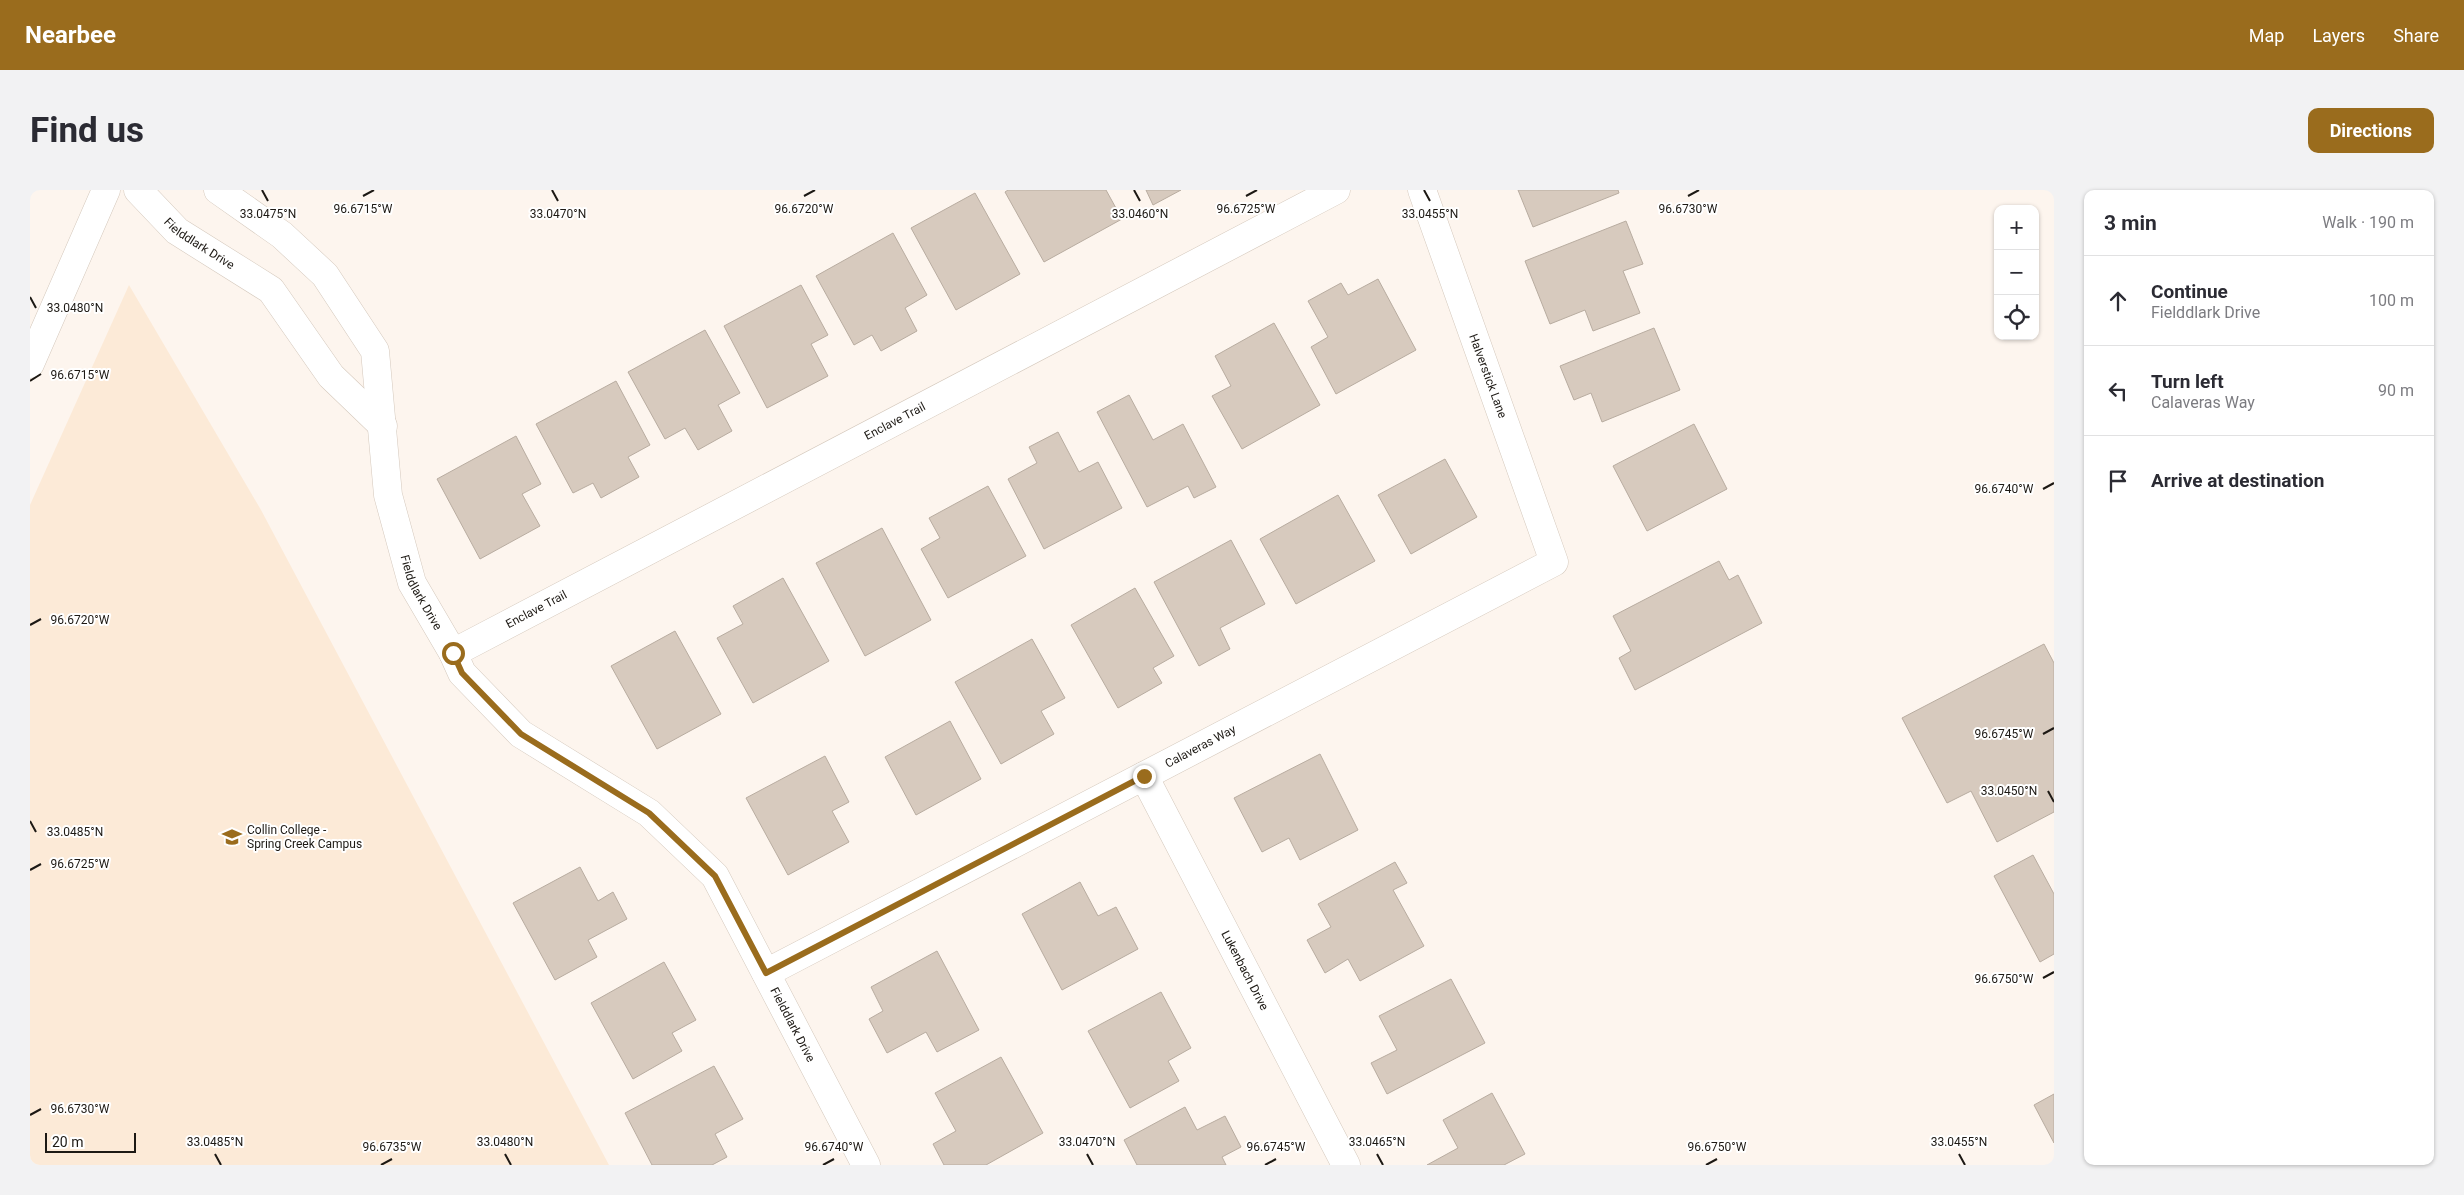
<!DOCTYPE html>
<html lang="en">
<head>
<meta charset="utf-8">
<style>
	:root { --surface:#fff; --page:#f2f2f3; --text:#2b2b33; --muted:#7c7c81; --line:#e1e1e2; --accent:#9a6c1d }
	body { margin:0; font-family:Roboto,sans-serif; background:var(--page); color:var(--text) }
	.controls { position:absolute; right:15px; top:15px; display:grid; overflow:hidden; border-radius:10px; box-shadow:0 1px 4px #0004 }
	.controls button { width:45px; height:45px; display:grid; place-items:center; padding:0; border:0; border-bottom:1px solid var(--line); background:var(--surface); color:var(--text); font:25px sans-serif }
	.scale { position:absolute; left:15px; bottom:12px; width:91px; box-sizing:border-box; padding-left:5px; border:2px solid #1d1914; border-top:0; font-size:14px; line-height:18px; white-space:nowrap; color:#1d1914; -webkit-text-stroke:4px #fff; paint-order:stroke }
	.stop { position:absolute; width:15px; height:15px; margin:-11px; border:4px solid #9a6c1d; border-radius:50%; background:#fff }
	.stop.end { background:#9a6c1d; border-color:#fff; box-shadow:0 1px 5px #0008 }
	.list { margin:0; padding:0; list-style:none }
	h2 { display:flex; justify-content:space-between; align-items:center; height:65px; margin:0; padding:0 20px; font-size:21px }
	h2 small { font-size:16px; font-weight:400; color:var(--muted) }
	.list li { display:grid; grid-template-columns:32px 1fr auto; gap:15px; align-items:center; box-sizing:border-box; height:90px; padding:0 20px; border-top:1px solid var(--line) }
	.list b { display:block; font-size:19px; white-space:nowrap }
	.list p { margin:0; font-size:16px; white-space:nowrap; color:var(--muted) }
	.list em { font-size:16px; font-style:normal; color:var(--muted) }
	.icon { flex:none; width:28px; height:28px; fill:none; stroke:currentColor; stroke-width:2; stroke-linecap:round; stroke-linejoin:round }
	.map { position:relative; flex:none; width:2024px; height:975px; overflow:hidden; border-radius:10px }
	header { display:flex; align-items:center; gap:30px; box-sizing:border-box; height:70px; padding:0 25px; background:var(--accent); color:#fff }
	header strong { font-size:24px }
	nav { display:flex; gap:28px; margin-inline-start:auto; font-size:18px }
	.intro { display:flex; align-items:center; justify-content:space-between; box-sizing:border-box; height:120px; padding:0 30px }
	h1 { margin:0; font-size:35px }
	.button { padding:12px 22px; border-radius:10px; background:var(--accent); color:#fff; font-size:18px; font-weight:700 }
	main { display:flex; gap:30px; padding:0 30px }
	aside { flex:1; background:var(--surface); border-radius:10px; box-shadow:0 1px 4px #0004 }
	.map>svg:first-child { display:block }
	.built { fill:#fcead7 }
	.building { fill:#d7cabe; stroke:#b8aca0 }
	.lines { fill:none; stroke-linecap:round; stroke-linejoin:round }
	.minor-casing { stroke:#d4c8bc; stroke-width:29 }
	.major-casing { stroke:#d4c8bc; stroke-width:29 }
	.minor { stroke:#fff; stroke-width:28 }
	.major { stroke:#fff; stroke-width:28 }
	.route { stroke:#9a6c1d; stroke-width:6 }
	.ticks { fill:none; stroke:#1d1914; stroke-width:2 }
	.labels { text-anchor:middle; dominant-baseline:central; stroke-width:4; stroke-linejoin:round; paint-order:stroke }
	.street-label { font-size:12px; fill:#1d1914; stroke:#fff }
	.poi-label { font-size:12px; fill:#1d1914; stroke:#fff; text-anchor:start }
	.ticks-label { font-size:12px; text-anchor:middle; fill:#1d1914; stroke:#fff; stroke-width:4; stroke-linejoin:round; paint-order:stroke }
</style>
</head>
<body>
<header>
<strong>Nearbee</strong>
<nav><a>Map</a><a>Layers</a><a>Share</a></nav>
</header>
<div class="intro"><h1>Find us</h1><a class="button">Directions</a></div>
<main>
<div class="map">
<svg width="2024" height="975" viewBox="0 0 2024 975">
	<rect width="100%" height="100%" fill="#fdf5ee"/>
	<path class="built" d="M99 95 231 320 579 975H0V315Z"/>
	<path class="building" d="M978 0H1076L1092 29 1014 72 975 2Z
		M1116 0H1151L1123 15Z
		M1488 0H1588L1589 3 1503 37Z
		M945 3 990 84 926 120 881 38Z
		M1596 31 1613 74 1593 81 1610 123 1563 141 1555 120 1520 134 1495 71Z
		M863 43 897 105 875 118 887 141 851 161 842 145 824 155 786 86Z
		M1348 89 1386 160 1306 204 1281 157 1298 147 1278 111 1311 93 1318 105Z
		M771 95 798 145 781 154 798 186 737 218 694 136Z
		M1244 133 1290 215 1212 259 1182 206 1201 196 1185 166Z
		M1624 138 1650 200 1572 232 1561 203 1544 210 1530 176Z
		M675 140 710 203 688 215 702 241 668 260 655 238 635 249 598 182Z
		M586 191 620 255 598 267 609 287 571 308 563 293 543 303 506 234Z
		M1099 205 1123 250 1153 234 1186 297 1164 308 1158 296 1117 317 1067 222Z
		M1664 234 1697 299 1617 341 1583 276Z
		M1028 242 1049 282 1068 272 1092 318 1014 359 978 289 1007 273 999 257Z
		M486 246 511 294 492 304 510 336 450 369 407 289Z
		M1415 269 1447 327 1381 364 1348 305Z
		M958 296 996 366 918 408 891 359 910 348 899 328Z
		M1308 305 1345 371 1266 414 1230 349Z
		M852 338 901 430 835 466 786 373Z
		M1201 350 1235 414 1190 438 1200 459 1169 476 1124 392Z
		M1689 371 1699 390 1708 385 1732 433 1605 500 1589 468 1601 461 1583 426Z
		M753 388 799 471 723 513 687 448 713 434 703 416Z
		M1105 398 1144 466 1123 478 1132 493 1088 518 1041 435Z
		M645 441 691 524 627 559 581 476Z
		M1002 449 1035 508 1011 521 1024 544 971 574 925 492Z
		M2014 454 2024 473V622L1967 652 1941 601 1917 613 1872 528Z
		M920 531 951 589 886 625 855 567Z
		M1290 564 1328 640 1270 670 1259 648 1232 662 1204 608Z
		M795 566 819 612 802 621 819 652 758 685 716 608Z
		M2003 665 2024 704V764L2010 772 1964 686Z
		M1365 672 1377 693 1363 700 1394 756 1330 791 1318 769 1295 783 1277 750 1301 737 1288 714Z
		M550 677 568 711 583 702 597 729 558 750 567 767 525 790 483 713Z
		M1050 692 1068 726 1086 717 1108 759 1032 800 992 724Z
		M907 761 949 840 907 862 896 842 857 863 839 829 853 821 841 797Z
		M634 772 666 830 642 843 652 861 603 889 561 813Z
		M1421 789 1455 853 1357 904 1341 873 1367 860 1349 826Z
		M1131 802 1161 858 1138 871 1149 891 1100 918 1058 841Z
		M971 867 1013 943 956 975H914L903 954 926 941 905 903Z
		M684 876 713 929 685 944 697 967 682 975H622L595 923Z
		M1462 903 1495 964 1474 975H1397L1428 958 1413 930Z
		M2024 904V953L2004 915Z
		M1155 917 1167 940 1195 926 1211 957 1192 967 1196 975H1107L1094 950Z"/>
	<g class="lines">
		<defs>
			<g id="minor">
				<path id="s1" d="M108 0 147 41 241 100 301 186 353 236"/>
				<path id="s2" d="M188 0 252 45 295 85 345 161 358 305 382 393 423 463 432 483 491 544 619 623 685 686 836 975"/>
				<path id="s3" d="M423 463 1306 0"/>
				<path id="s4" d="M1114 586 1316 975"/>
				<path id="s5" d="M736 783 1524 372 1392 0"/>
			</g>
			<path id="major" d="M0 174 76 0"/>
		</defs>
		<use href="#minor" class="minor-casing"/>
		<use href="#major" class="major-casing"/>
		<use href="#minor" class="minor"/>
		<use href="#major" class="major"/>
	</g>
	<g class="lines">
		<path class="route" d="M423 463 432 483 491 544 619 623 685 686 736 783 1114 586"/>
	</g>
	<path class="ticks" d="M232 0 238 11M522 0 528 11M1104 0 1110 11M1394 0 1400 11M333 6 344 0M774 6 785 0M1216 6 1227 0M1658 6 1669 0M0 107 6 118M0 191 11 184M2013 299 2024 293M0 435 11 429M2013 544 2024 538M2018 601 2024 612M0 631 6 642M0 680 11 674M2013 788 2024 782M0 925 11 919M185 964 191 975M475 964 481 975M1057 964 1063 975M1347 964 1353 975M1929 964 1935 975M351 975 362 969M793 975 804 969M1235 975 1246 969M1676 975 1687 969"/>
	<defs>
		<symbol id="university-bare" viewBox="-9 -9 18 18"><path d="M0-5L7-2L0 1L-7-2ZM-4 1L0 2.5L4 1V4Q0 6-4 4Z" fill="#9a6c1d" stroke="#fff" stroke-width="2.5" paint-order="stroke"/></symbol>
	</defs>
	<g fill-rule="evenodd">
		<use href="#university-bare" x="188" y="633" width="28" height="28"/>
	</g>
	<g class="labels">
		<g class="street-label">
			<text stroke="none"><textPath href="#s1" startOffset="82">Fielddlark Drive</textPath></text>
			<text transform="translate(1458 186) rotate(70)">Halverstick Lane</text>
			<text stroke="none"><textPath href="#s3" startOffset="499">Enclave Trail</textPath></text>
			<text stroke="none"><textPath href="#s2" startOffset="476">Fielddlark Drive</textPath></text>
			<text stroke="none"><textPath href="#s3" startOffset="94">Enclave Trail</textPath></text>
			<text stroke="none"><textPath href="#s5" startOffset="490">Calaveras Way</textPath></text>
			<text stroke="none"><textPath href="#s4" startOffset="219">Lukenbach Drive</textPath></text>
			<text stroke="none"><textPath href="#s2" startOffset="1061">Fielddlark Drive</textPath></text>
		</g>
		<g class="poi-label">
			<text x="217" y="640">Collin College -<tspan x="217" dy="14">Spring Creek Campus</tspan></text>
		</g>
	</g>
	<g class="ticks-label">
		<text x="1658" y="23">96.6730°W</text>
		<text x="333" y="23">96.6715°W</text>
		<text x="774" y="23">96.6720°W</text>
		<text x="1216" y="23">96.6725°W</text>
		<text x="238" y="28">33.0475°N</text>
		<text x="528" y="28">33.0470°N</text>
		<text x="1110" y="28">33.0460°N</text>
		<text x="1400" y="28">33.0455°N</text>
		<text x="45" y="122">33.0480°N</text>
		<text x="50" y="189">96.6715°W</text>
		<text x="1974" y="303">96.6740°W</text>
		<text x="50" y="434">96.6720°W</text>
		<text x="1974" y="548">96.6745°W</text>
		<text x="1979" y="605">33.0450°N</text>
		<text x="45" y="646">33.0485°N</text>
		<text x="50" y="678">96.6725°W</text>
		<text x="1974" y="793">96.6750°W</text>
		<text x="50" y="923">96.6730°W</text>
		<text x="185" y="956">33.0485°N</text>
		<text x="475" y="956">33.0480°N</text>
		<text x="1057" y="956">33.0470°N</text>
		<text x="1347" y="956">33.0465°N</text>
		<text x="1929" y="956">33.0455°N</text>
		<text x="362" y="961">96.6735°W</text>
		<text x="804" y="961">96.6740°W</text>
		<text x="1246" y="961">96.6745°W</text>
		<text x="1687" y="961">96.6750°W</text>
	</g>
</svg>
<div class="controls">
<button>+</button>
<button>−</button>
<button><svg class="icon" aria-label="locate" viewBox="0 0 24 24"><circle cx="12" cy="12" r="6"/><path d="M12 2v4M12 18v4M2 12h4M18 12h4"/></svg></button>
</div>
<div class="scale">20 m</div>
<div class="stop" style="left:423px;top:463px"></div>
<div class="stop end" style="left:1114px;top:586px"></div>
</div>
<aside>
<h2>3 min<small>Walk · 190 m</small></h2>
<ul class="list">
<li><svg class="icon" aria-label="ahead" viewBox="0 0 24 24"><path d="M12 20V5M6 11l6-6 6 6"/></svg><div><b>Continue</b><p>Fielddlark Drive</p></div><em>100 m</em></li>
<li><svg class="icon" aria-label="left" viewBox="0 0 24 24"><path d="M17 20v-9H6M10 6l-5 5 5 5"/></svg><div><b>Turn left</b><p>Calaveras Way</p></div><em>90 m</em></li>
<li><svg class="icon" aria-label="arrive" viewBox="0 0 24 24"><path d="M6 21V4h12l-3 4 3 4H6"/></svg><div><b>Arrive at destination</b></div></li>
</ul>
</aside>
</main>
</body>
</html>
